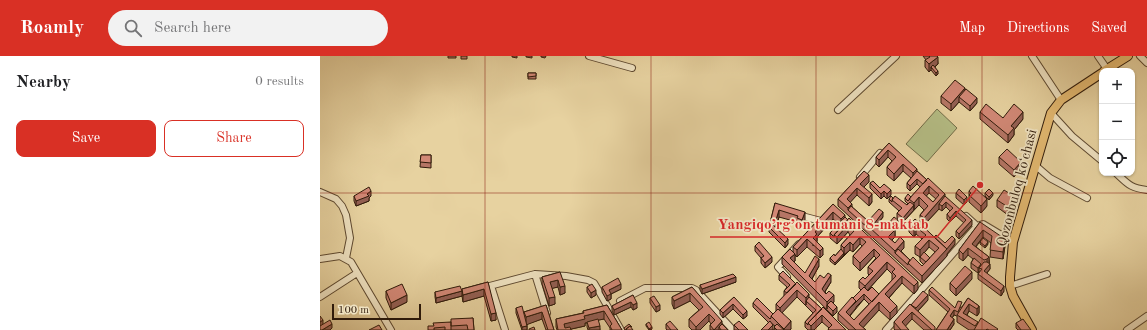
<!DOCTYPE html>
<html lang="en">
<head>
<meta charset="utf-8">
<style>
	:root { --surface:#fff; --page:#f2f2f2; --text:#202124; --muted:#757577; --line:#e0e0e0; --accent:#d93025 }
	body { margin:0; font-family:"Old Standard TT",serif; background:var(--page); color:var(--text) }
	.controls { position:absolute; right:12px; top:12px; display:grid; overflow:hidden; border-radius:8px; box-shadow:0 1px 3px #0004 }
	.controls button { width:36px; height:36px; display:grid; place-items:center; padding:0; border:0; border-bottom:1px solid var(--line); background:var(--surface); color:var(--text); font:20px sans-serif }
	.scale { position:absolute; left:12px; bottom:10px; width:89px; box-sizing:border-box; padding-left:4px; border:2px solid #301b0a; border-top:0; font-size:11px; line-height:14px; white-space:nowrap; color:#301b0a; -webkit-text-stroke:3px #efe2c1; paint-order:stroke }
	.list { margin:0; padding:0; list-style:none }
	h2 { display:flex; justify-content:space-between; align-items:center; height:52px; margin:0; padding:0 16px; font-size:17px }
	h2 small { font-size:13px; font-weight:400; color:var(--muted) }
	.actions { display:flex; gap:8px; padding:12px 16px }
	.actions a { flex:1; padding:9px 0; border:1px solid var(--accent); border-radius:8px; text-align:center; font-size:14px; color:var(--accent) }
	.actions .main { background:var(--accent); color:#fff }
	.icon { flex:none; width:22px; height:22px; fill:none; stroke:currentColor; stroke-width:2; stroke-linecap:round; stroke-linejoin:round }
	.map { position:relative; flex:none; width:827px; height:274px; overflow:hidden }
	header { display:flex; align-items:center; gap:24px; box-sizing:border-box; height:56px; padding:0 20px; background:var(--accent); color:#fff }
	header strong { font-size:19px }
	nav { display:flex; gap:22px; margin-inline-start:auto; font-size:14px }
	.search { width:280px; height:36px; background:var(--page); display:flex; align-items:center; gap:10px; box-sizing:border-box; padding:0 14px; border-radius:22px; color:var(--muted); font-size:15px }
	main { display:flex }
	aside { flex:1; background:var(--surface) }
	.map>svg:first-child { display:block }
	.green { fill:#b4bc84; stroke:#726c47 }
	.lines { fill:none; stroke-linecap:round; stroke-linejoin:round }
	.minor-casing { stroke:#5e4930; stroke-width:8 }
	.major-casing { stroke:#301b0a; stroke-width:10 }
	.minor { stroke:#efe2c1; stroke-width:6 }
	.major { stroke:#e4b970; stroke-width:8 }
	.wall { fill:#b57565; stroke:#301b0a; fill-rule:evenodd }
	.shaded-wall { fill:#935f53; stroke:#301b0a }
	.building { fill:#d28876; stroke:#301b0a; fill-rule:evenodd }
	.grid { fill:none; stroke:#8f2418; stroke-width:1; stroke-opacity:0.55 }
	.labels { text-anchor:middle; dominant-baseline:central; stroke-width:3.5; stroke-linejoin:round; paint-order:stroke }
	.street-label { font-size:14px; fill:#301b0a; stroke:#efe2c1 }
	.leader { fill:none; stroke:#d62828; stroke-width:1.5 }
	.callout-dot { fill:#d62828; stroke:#efe2c1; stroke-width:1.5 }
	.callout-label { font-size:15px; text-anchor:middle; font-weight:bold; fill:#d62828; stroke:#efe2c1; stroke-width:3.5; stroke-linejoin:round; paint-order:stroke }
</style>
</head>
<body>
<header>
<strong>Roamly</strong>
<div class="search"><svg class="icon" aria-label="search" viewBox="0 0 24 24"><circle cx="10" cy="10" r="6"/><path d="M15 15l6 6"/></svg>Search here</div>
<nav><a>Map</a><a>Directions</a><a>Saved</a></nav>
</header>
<main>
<aside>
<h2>Nearby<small>0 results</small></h2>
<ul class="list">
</ul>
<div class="actions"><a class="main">Save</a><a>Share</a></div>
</aside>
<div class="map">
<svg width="827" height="274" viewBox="0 0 827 274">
	<rect width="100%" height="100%" fill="#e7d2a0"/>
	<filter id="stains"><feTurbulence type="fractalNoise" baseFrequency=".005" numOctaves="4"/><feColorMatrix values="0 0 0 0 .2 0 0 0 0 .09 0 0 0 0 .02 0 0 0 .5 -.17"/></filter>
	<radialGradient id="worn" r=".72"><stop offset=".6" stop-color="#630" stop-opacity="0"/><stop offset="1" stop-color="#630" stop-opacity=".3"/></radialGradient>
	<path class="green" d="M617 53 637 72 607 106 586 88Z"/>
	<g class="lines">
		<defs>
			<path id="minor" d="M269 0 312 12
				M712 0 741 44
				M778 0 787 13
				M820 0 827 7
				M518 54 576 0
				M731 57 752 80 782 105
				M716 110 730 122 767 142
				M796 117C808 128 810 132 827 134
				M540 121 560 97
				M0 136 16 143 22 150 26 159 30 182 26 202
				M478 159 501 165
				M646 160 657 170
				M0 203 20 200 31 206 71 274
				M215 218 227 257
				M467 221 458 211 479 188
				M171 230 185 274
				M690 230 727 218
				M162 232 215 218 246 220 268 224 274 227 277 232 301 274
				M0 241 37 217
				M300 245 325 232H372L376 234 413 274
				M566 274 657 170 663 168 693 186
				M807 274 827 260"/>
			<path id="major" d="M784 15 808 0
				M712 274 693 240 690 230V221L693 186 731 57 741 44 782 17"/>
		</defs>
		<use href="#minor" class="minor-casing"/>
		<use href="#major" class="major-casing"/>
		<use href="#minor" class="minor"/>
		<use href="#major" class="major"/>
	</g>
	<path class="wall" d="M128 0H136V2H128Z
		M141 0H147V3H141Z
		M192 0H197V2L192 1Z
		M206 0H212V2L206 1Z
		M221 0H226L225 2 221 1Z
		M603 0H617L618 8 615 11 618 18 616 20 611 14 609 16 605 11V4H606Z
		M208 17H216V23H208Z
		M645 34 657 47 650 55 639 46 631 55 621 47V40Z
		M660 56 683 62 703 63 694 74V79L688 87 660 63Z
		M569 87 597 115 625 140 652 169 639 183 636 180V175L644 167 636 160 630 166 627 163V158L630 155 626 151 622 155 619 153 604 169 600 166V159L604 154 599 149 583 166 577 162V157L579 155 569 146V143L573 142 587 149 588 148 585 145V142L591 141 600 131 597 128 590 135 587 132V127L591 122 583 115 574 125 567 119V111L572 105 568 101 559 111 556 108V101ZM609 137 616 143 613 146 606 140Z
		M101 99H111V112L100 111Z
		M679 101 701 113 694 121 679 108Z
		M544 115 549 126 544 131 552 146 549 150 537 139 530 146 532 151 548 165 563 161 556 170 562 175 578 171 575 175V181L572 184 575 187 584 192 581 195 590 204 602 210 604 209 600 205V201L595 198V190L602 183 596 178 594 181 589 176V169L595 163 614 181 625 187 635 188 627 198V200L602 227 518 150V143ZM609 191 615 196 610 202 604 197Z
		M550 127 560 132 571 139 567 143 564 140 561 143 550 132Z
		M649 135 667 150 661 157 649 146Z
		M636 137 647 146 644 149 636 142Z
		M665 137 673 139 669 144 665 140Z
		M34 140H51L49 142V145L36 150 34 145Z
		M677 144 695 149 688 159 677 151Z
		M455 147 485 164 482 171 477 170V166L459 161 456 171 468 188 465 192 449 176V171L451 169V163Z
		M513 148 525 161 598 233 594 238 582 227 569 242 577 257 570 264 559 254 543 271 546 274H529L518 264V257L541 234 539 232V225L545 223 549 219 548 218V211L556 202 554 200 540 215 533 208V200L542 190 540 188 533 196 530 194 515 209 510 205V202L515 200 521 193V189L530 179 528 176 517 188 510 182V177L519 168 513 163 497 181V186L503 199 500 202 487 191 477 201 475 199V205L474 206 485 217 499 210 492 223 495 226H511L505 236 514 246 513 247 517 256 513 260 462 208V201L473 196V191ZM567 213 572 218V224L559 238 548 235H547ZM544 243 549 248 534 264 530 260Z
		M660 166 685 190 683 203 670 201 671 187 663 181 656 191 669 201 670 213 667 217 684 235 681 240 658 223V218L659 216V215L658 217 651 212V207L653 203 648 199 643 205 639 202V194Z
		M660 186 668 188 665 192 660 188Z
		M435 190 452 206 445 212 441 207V202L435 195Z
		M240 216 245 237 240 239 238 231 232 232 235 248 229 250 222 228V221Z
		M459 219 489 241 502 253 526 274H508L509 272 502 266 494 274H488L485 271V266L493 257 477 241 462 256 471 273 470 274H454L455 270 451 267 453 274 448 266 433 251V247L453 258 456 255V248L464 240V235L467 231 459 224Z
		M652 223 636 240 630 234V227Z
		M168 226 176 264 171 265 164 240 143 246 142 240V233Z
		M416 226 382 238 380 234V229Z
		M267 231 276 239 271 242 267 236Z
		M282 231 301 233 291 238V243L287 245 282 236Z
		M372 231 402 268 408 274H390V269L391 268 389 265 380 274H372L369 271V263L379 254 370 245 354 253 352 248V241Z
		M609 234 635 252 642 251 648 242 659 250V257L657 260 649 255 647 259 658 268 678 274H649L637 266V260L634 259 632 262 634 268 630 274H616L628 256 609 239Z
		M66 235 87 246 71 254 66 242Z
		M115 236 142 240 116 247 115 241Z
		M313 239 317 252 313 254 311 251 294 259 292 255V250Z
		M414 241 427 260 423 263 413 253 403 262 400 258V254Z
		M330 242 340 254 336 256 330 247Z
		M608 244 598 255 615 274H604L592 263 585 270 589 274H575L574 273V266L591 249Z
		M226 249 234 274H226L222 263 207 268V274H202L196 257V252L204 258V256Z
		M287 249 302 274H290V272L284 263 278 264 280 274H268L267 271V267H265V270L251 273V274H237L236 271V263L263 257V255Z
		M153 262 154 274H108L131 266Z
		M696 267 711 274H698L696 272Z
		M326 268 332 273 331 274H329L326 270Z
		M346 268 358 274H347L346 273Z
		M414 269 428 274H414Z"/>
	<path class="shaded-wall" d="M618 1V8L612 13 611 11V14L609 16V8Z
		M618 15V18L616 20V17Z
		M645 32V39L639 41V46L631 55V48Z
		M657 42V47L650 55V50Z
		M703 56V63L694 74V79L688 87V79L691 70Z
		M568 94V101L559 111V104Z
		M701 106V113L694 121V114Z
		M583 108V115L574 125V118Z
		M597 113V120L593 124V117Z
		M549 119V126L540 135V128Z
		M597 123V128L590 135V130Z
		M609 130V137L603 144V137Z
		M537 132V139L527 150V143Z
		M571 134V139L567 143V138Z
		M51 135V140L49 142V145L36 150V145Z
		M564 135V140L561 143V138Z
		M673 137V139L669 144V141Z
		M552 138V146L549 150V142Z
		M625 138V145L619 148V153L604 169V162Z
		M599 141V149L594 154V147Z
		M647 141V146L644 149V144Z
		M695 141V149L688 159V151Z
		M667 143V150L661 157V150Z
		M626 146V151L622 155V150Z
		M532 148V155L528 154V152Z
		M594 149V154L583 166V162Z
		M459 154V161L456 171V164Z
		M636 155V160L630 166V162Z
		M485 156V164L482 171V164Z
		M513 156V163L497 181V185L493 190V182L495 176Z
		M563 156V161L552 174 550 172Z
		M525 159V166L521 170V163Z
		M578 164V171L575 175V181L568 188V181L572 171Z
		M652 164V169L639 183V178Z
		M528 169V176L517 188V181Z
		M596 171V178L594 181V173Z
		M663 174V181L652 195V188Z
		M540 181V188L533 196V189Z
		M468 183V188L465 192V187Z
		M487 183V191L477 201V194Z
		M635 183V188L627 198V200L602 227V220Z
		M685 183V190L683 203V196Z
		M609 184V191L600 202V194Z
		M584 185V192L577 199 575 197V195Z
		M530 186V194L524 199V192Z
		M668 186V188L665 192V190Z
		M503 192V199L500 202V195Z
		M648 192V199L643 205V198Z
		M554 193V200L540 215V207Z
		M524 197V199L515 209V207Z
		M475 198V205L470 209V202Z
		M452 201V206L445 212V207Z
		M669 201V208L667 211V203Z
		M499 203V210L489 228V220Z
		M567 206V213L545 237V230Z
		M661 208V212H659V215L658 217V212Z
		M670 208V213L664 220V215Z
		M652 216V223L636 240V233Z
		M511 219V226L502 240V233Z
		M582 220V227L565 246V238Z
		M416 221V226L382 238V233Z
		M238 224V231L230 233V226Z
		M598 226V233L594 238V230Z
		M301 228V233L291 238V243L287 245V240L289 234Z
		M477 229V241L460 259V252Z
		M245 230V237L240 239V231Z
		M684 230V235L681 240V235Z
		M164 233V240L143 246V239Z
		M276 234V239L271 242V237Z
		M142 235V240L116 247V242Z
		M370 237V245L354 253V245Z
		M489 238V246L486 245V249V242Z
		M544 238V243L536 251V252L526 264V256Z
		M87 239V246L71 254V247Z
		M514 239V246L509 251 507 249V253V246Z
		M608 239V244L594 259V254Z
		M235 241V248L229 250V242Z
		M311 246V251L294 259V254Z
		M559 246V254L541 274 539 268Z
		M317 247V252L313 254V249Z
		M413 248V253L403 262V257Z
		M649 248V255L644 264 643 257Z
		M340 249V254L336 256V251Z
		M577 250V257L570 264V257Z
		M659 250V257L657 260V253Z
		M517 251V256L513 260V255Z
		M503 254V259L502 260V266L494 274H491V270Z
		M634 254V259L630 265V260Z
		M284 255V263L265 267V270L247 274H244V268L264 260Z
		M427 255V260L423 263V259Z
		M222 256V263L206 269V261Z
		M592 256V263L582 274V266Z
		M176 257V264L171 265V258Z
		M389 258V265L380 274H376V271Z
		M634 263V268L630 274H627Z
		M3 264V269L0 270V266Z
		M402 265V273L399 271V274H394Z
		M471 265V273L470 274H464V273Z
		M12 268V272L10 274H2Z
		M453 269V274H448Z
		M207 270V274H202V271Z
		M280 270V274H269V272Z
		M332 271V273L329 274V273Z"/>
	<path class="building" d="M609 0H617L618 1 609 8 605 4 610 1Z
		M613 9 618 15 616 17 611 11Z
		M208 17H216V20L208 21Z
		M635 24 645 32 631 48 621 40Z
		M646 33 657 42 650 50 639 41Z
		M666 48 683 62 694 48 703 56 691 70 694 72 688 79 660 56Z
		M569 87 597 113 593 117 583 108 574 118 567 111 576 101 568 94 559 104 556 101Z
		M687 93 701 106 694 114 679 101Z
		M101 99H111V107L100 106Z
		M544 115 549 119 540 128 552 138 549 142 537 132 527 143 532 148 528 152 518 143Z
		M597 115 607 124 603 128 597 123 590 130 587 127Z
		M608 122 625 138 604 162 600 159 608 150 599 141 594 147 589 143ZM609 130 619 139 613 146 603 137Z
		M553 125 560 132 564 128 571 134 567 138 564 135 561 138 550 127Z
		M653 130 667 143 661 150 649 139 651 137 649 135Z
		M49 131 51 135 47 138 49 140 36 145 34 140Z
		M639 133 647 141 644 144 636 137Z
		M669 133 673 137 669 141 665 137Z
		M684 134 695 141 688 151 677 144Z
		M588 138 591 141 588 145 585 142Z
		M571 140 573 142 572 144V146L569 143Z
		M575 140 587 149 590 146 594 149 583 162 577 157 582 152 572 144Z
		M625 140 652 164 639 178 636 175 646 164 636 155 630 162 627 158 633 152 626 146 622 150 619 148Z
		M455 147 485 156 482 164 477 162 478 160 459 154 456 164 451 163Z
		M513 148 525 159 521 163 513 156 495 176 497 178 493 182 503 192 500 195 487 183 477 194 473 191Z
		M531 150 548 165 559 153 563 156 554 168 553 167 549 171V173L528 154Z
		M525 161 528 164 514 179V181L510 177Z
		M574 161 578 164 572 171 575 174 568 181 575 187 580 181 584 185 575 195 549 171 553 167 562 175Z
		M529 162 598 226 594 230 582 220 565 238 577 250 570 257 559 246 539 268 546 274H536L518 257 532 241 536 245 526 256 534 264 576 220 572 216 575 213 567 206 545 230 539 225 543 221 545 223 553 215 548 211 560 199 554 193 540 207 533 200 546 186 540 181 533 189 530 186 524 192 521 189 534 175 528 169 517 181 514 179Z
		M595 163 627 193 602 220 588 207 593 201 602 210 619 192 609 184 600 194 595 190 606 179 596 171 594 173 589 169Z
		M660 166 685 183 683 196 670 194 672 180 663 174 652 188 669 201 667 203 664 204 648 192 643 198 639 194Z
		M452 168 468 183 465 187 449 171Z
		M616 179 625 187 632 180 635 183 626 194 627 193 614 181Z
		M663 182 668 186 665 190 660 186Z
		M439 186 452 201 445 207 441 202 444 200 435 190Z
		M470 193 475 198 470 202 485 217 495 200 499 203 489 220 495 226 500 219 504 222 508 217 511 219 502 233 506 238 509 235 514 239 507 246 462 201Z
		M521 193 524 197 515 207 510 202 514 198 515 200Z
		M578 193 590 204 588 207V209L575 197Z
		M604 196 610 202 606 206 600 201Z
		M654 202 661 208 658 212 651 207Z
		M664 206H667L670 208 664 215 684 230 681 235 658 218 662 213 659 212Z
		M645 210 652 216 636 233 630 227Z
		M463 215 476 228 467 237 464 235 470 229 459 219Z
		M240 216 245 230 240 231 238 224 230 226 235 241 229 242 222 221Z
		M413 218 416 221 382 233 380 229Z
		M298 222 301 228 289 234 291 238 287 240 282 231Z
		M168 226 176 257 171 258 164 233 143 239 142 233Z
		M477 226 489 238 486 242 477 234 460 252 456 248Z
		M82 228 87 239 71 247 66 235Z
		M272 228 276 234 271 237 267 231Z
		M140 230 142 235 116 242 115 236Z
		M372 231 402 265 394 274 390 269 395 264 389 258 376 271 369 263 383 251 370 237 354 245 352 241Z
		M544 231 548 235 552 231 559 238 552 246 544 238 536 246V245L533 242Z
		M612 231 635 252 638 245 642 246 638 256 634 254 630 260 634 263 627 274H616L630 253 609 234Z
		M603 235 608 239 596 252 591 249Z
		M313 239 317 247 313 249 311 246 294 254 292 250Z
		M334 240 340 249 336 251 330 242Z
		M414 241 427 255 423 259 413 248 403 257 400 254Z
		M489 241 502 253 488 267V269L485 266 496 254 486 245Z
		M437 242 453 258 451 260V262L450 263 433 247Z
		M648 242 659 250 657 253 649 248 643 257 658 266 655 270 637 259Z
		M511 245 517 251 513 255 507 249Z
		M590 248 615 271V274H612L592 256 582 266 589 274H581L574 266Z
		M226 249 234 274H228L222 256 206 261 204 256Z
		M287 249 302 274H292L290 270 292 268 284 255 264 260 265 263 244 268 245 272 250 271 251 274H238L236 263 264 257 263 255Z
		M202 250 207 270 202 271 196 252Z
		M503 251 526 274H509L508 273 512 269 502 259 491 270 488 267Z
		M458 253 471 265 464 273 451 260Z
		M0 260 3 264 0 266Z
		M153 262 154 274H148L147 269 131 270V263Z
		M661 262 678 273 677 274H669L667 273 666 274H654Z
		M278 263 280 270 269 272 267 266Z
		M703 263 711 274H701L696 267Z
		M10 264 12 268 2 274H0V270Z
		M350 265 358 274H351L346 268Z
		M419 265 428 274H419L414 269Z
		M450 265 453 269 448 274H441Z
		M131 266V274H125V271L114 272V274H108V270H114L113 267Z
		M329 266 332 271 329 273 326 268Z
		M309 268 312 271 310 270 306 273V274H305L304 272Z
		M402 268 408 274H401L399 271Z
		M457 268 464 274H457L454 271Z
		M59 269 62 274H49Z
		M310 270 313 274H307L306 273Z
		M214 271 215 274H209V273Z"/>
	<path class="grid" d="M165 0V274M331 0V274M496 0V274M662 0V274M0 137H827"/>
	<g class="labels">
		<g class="street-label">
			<text transform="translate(697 132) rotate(-75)">Qozonbuloq koʻchasi</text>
		</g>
	</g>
	<path class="leader" d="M660 129L617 181H390"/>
	<circle class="callout-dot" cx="660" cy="129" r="4"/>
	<g class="callout-label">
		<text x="503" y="173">Yangiqo’rg’on tumani 8-maktab</text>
	</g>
	<rect width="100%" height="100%" filter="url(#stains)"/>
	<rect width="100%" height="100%" fill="url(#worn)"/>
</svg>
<div class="controls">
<button>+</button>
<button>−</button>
<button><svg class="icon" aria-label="locate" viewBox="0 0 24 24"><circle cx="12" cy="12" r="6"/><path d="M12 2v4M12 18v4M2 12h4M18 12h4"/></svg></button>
</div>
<div class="scale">100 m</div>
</div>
</main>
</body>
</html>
